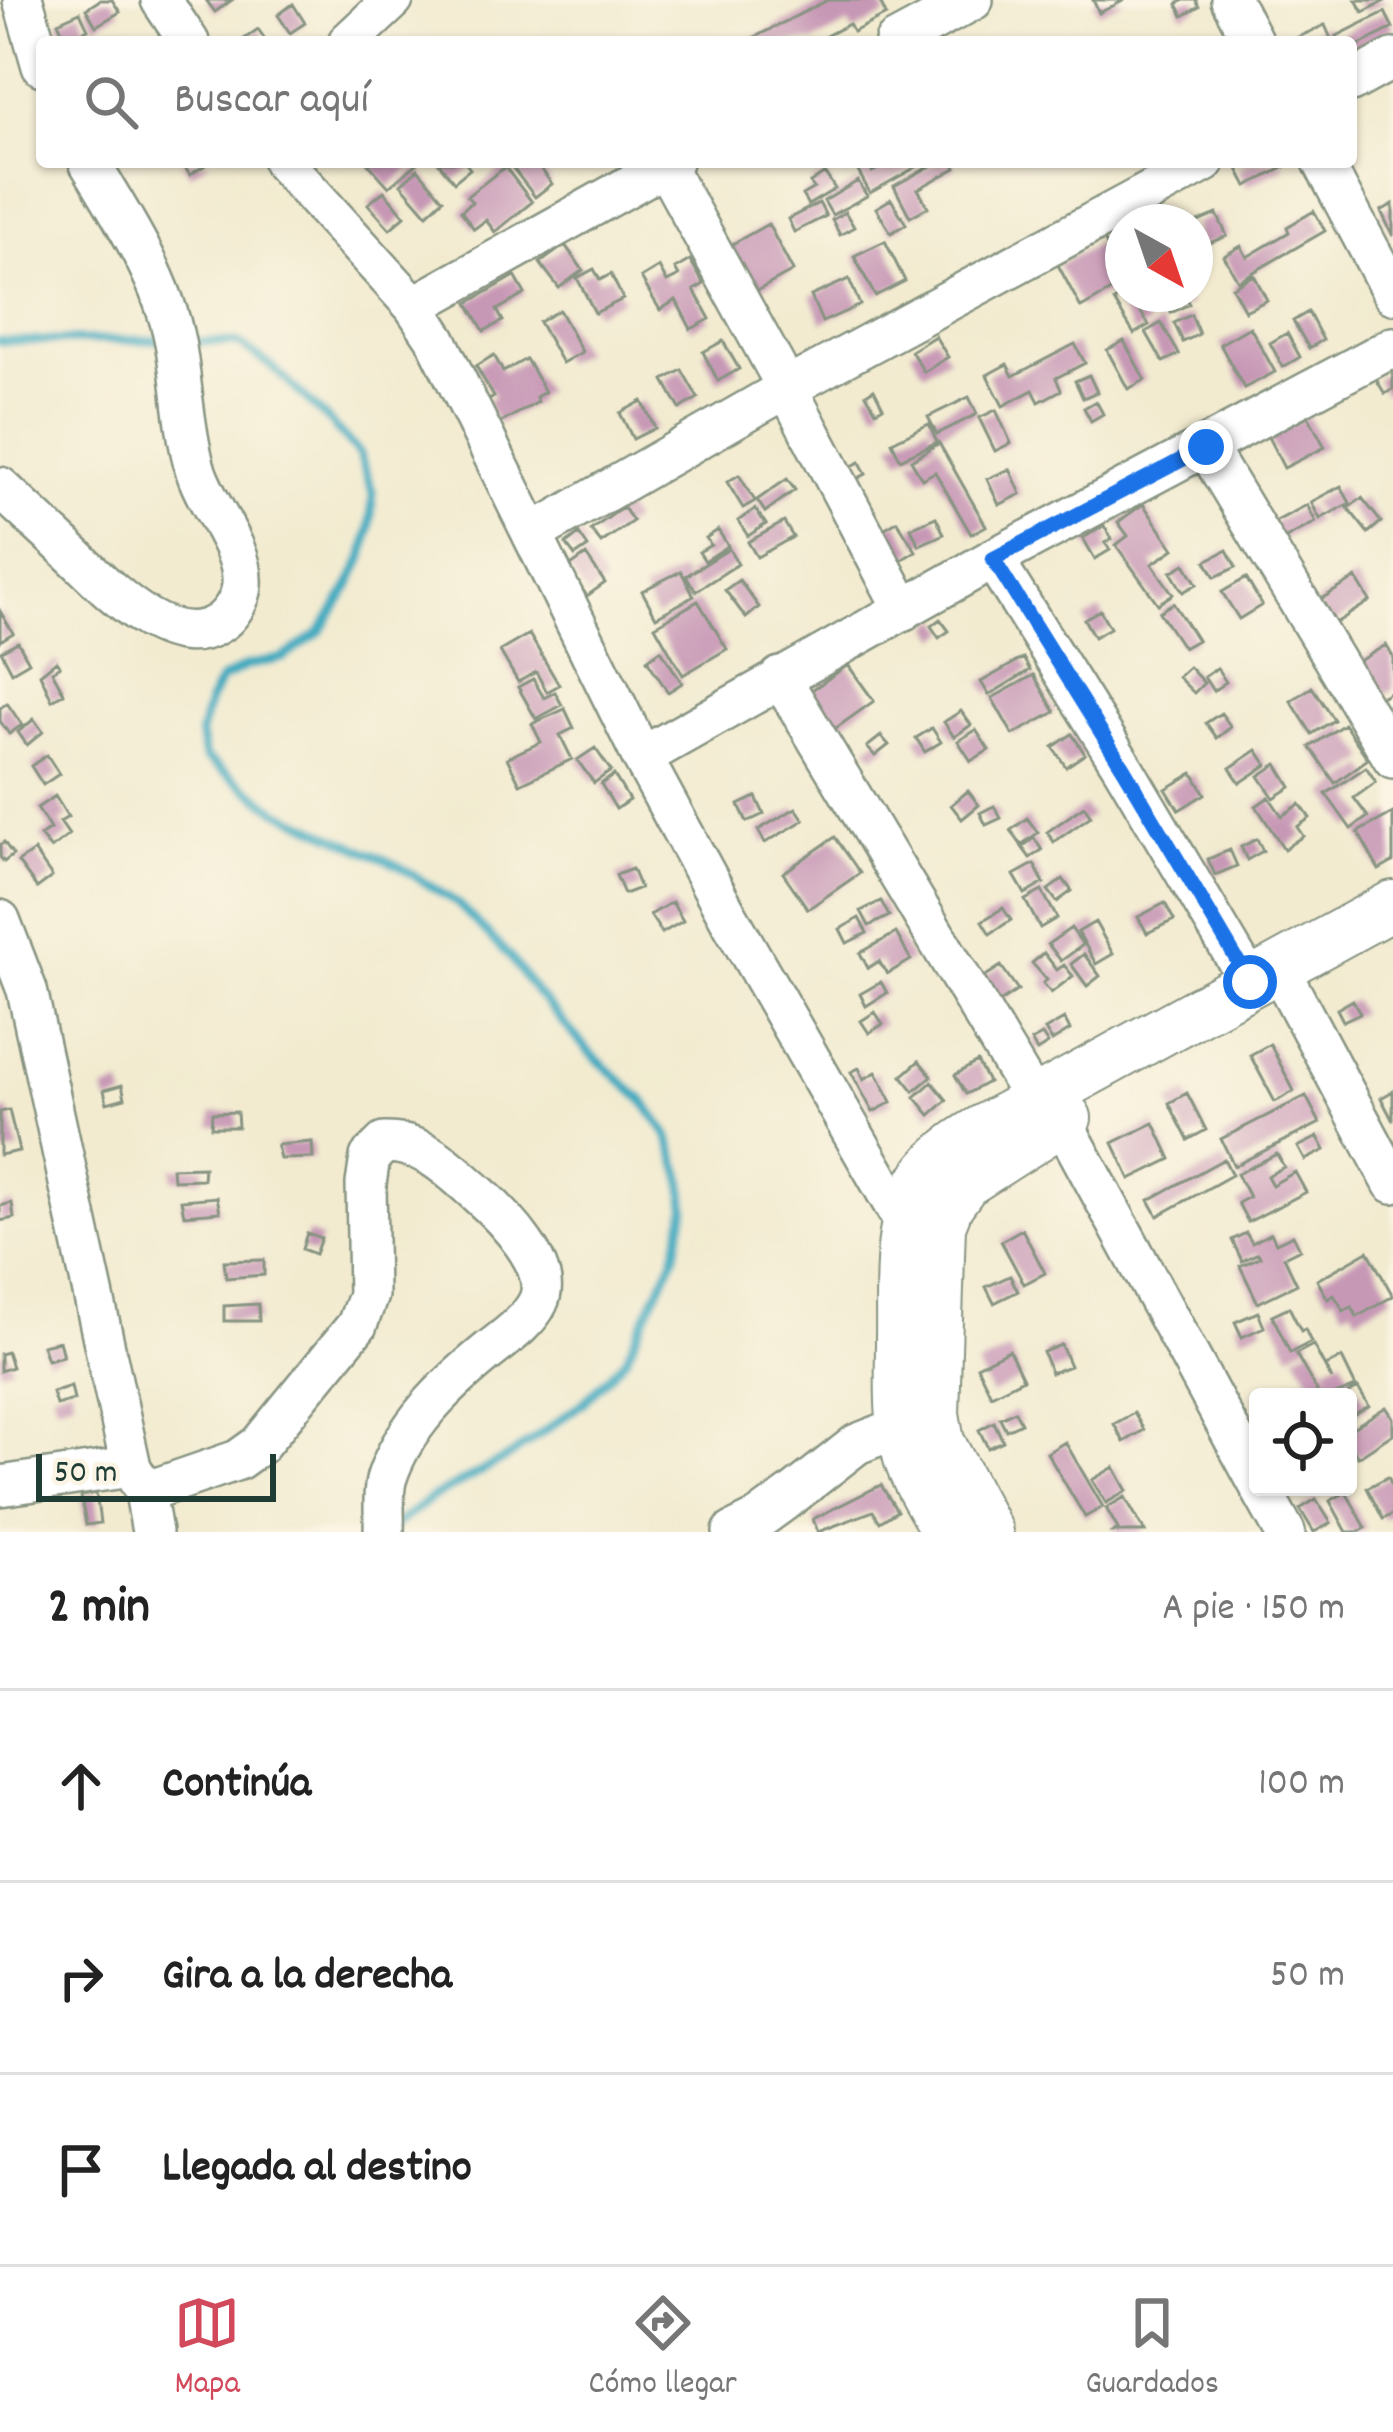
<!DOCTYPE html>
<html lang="es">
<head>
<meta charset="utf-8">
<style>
	:root { --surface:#fff; --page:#f2f2f2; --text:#222; --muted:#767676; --line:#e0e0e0; --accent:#d1495b }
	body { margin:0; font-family:Dekko,sans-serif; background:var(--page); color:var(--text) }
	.controls { position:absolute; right:36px; bottom:36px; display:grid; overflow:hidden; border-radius:12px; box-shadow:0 3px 9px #0004 }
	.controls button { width:108px; height:108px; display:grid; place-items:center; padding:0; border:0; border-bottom:3px solid var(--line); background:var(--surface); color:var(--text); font:60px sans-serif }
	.compass { position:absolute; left:1105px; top:204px; width:108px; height:108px; border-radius:50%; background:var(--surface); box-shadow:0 3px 9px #0004; rotate:140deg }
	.scale { position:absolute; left:36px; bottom:30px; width:240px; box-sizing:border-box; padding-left:12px; border:6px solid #1f3d34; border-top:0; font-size:33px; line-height:42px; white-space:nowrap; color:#1f3d34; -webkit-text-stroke:9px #fcf5e5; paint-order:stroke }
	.stop { position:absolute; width:36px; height:36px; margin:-27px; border:9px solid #1a73e8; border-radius:50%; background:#fff }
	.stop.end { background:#1a73e8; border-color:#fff; box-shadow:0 3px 12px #0008 }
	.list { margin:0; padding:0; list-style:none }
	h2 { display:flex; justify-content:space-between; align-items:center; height:156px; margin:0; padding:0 48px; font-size:51px }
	h2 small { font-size:39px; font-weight:400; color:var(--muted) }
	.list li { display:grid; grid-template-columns:78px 1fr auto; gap:36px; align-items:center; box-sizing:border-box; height:192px; padding:0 48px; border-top:3px solid var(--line) }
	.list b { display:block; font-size:45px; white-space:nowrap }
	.list em { font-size:39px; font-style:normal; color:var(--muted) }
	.icon { flex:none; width:66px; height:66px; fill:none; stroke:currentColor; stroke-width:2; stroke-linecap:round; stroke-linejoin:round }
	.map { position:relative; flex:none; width:1393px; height:1532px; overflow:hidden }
	.search { position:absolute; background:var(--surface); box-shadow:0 3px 9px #0004; left:36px; right:36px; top:36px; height:132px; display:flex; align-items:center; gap:30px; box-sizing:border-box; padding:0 42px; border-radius:12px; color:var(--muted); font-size:45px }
	.sheet { height:732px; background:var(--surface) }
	nav { display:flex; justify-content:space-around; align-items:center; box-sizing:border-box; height:168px; border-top:3px solid var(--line); background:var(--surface); font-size:33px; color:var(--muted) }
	nav a { display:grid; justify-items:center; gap:6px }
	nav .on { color:var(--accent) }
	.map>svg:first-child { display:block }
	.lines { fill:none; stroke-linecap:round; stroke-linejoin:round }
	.stream { stroke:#40aac0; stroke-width:9 }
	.building { fill:#c798b6 }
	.minor-casing { stroke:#889482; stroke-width:44 }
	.tertiary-casing { stroke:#889482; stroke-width:52 }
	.minor { stroke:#fff; stroke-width:39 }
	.tertiary { stroke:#fff; stroke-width:48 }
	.route { stroke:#1a73e8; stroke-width:15 }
</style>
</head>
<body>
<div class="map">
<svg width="1393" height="1532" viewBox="0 0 1393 1532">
	<rect width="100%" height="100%" fill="#fcf5e5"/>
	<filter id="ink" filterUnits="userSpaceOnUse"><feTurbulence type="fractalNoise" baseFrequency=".00833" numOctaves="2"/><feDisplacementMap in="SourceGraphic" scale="24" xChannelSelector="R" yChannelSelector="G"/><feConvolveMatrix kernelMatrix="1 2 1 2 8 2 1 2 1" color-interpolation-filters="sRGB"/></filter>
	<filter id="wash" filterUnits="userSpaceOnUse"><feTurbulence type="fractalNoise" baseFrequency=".004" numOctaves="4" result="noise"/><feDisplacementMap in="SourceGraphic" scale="48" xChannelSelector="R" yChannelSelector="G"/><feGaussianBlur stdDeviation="2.7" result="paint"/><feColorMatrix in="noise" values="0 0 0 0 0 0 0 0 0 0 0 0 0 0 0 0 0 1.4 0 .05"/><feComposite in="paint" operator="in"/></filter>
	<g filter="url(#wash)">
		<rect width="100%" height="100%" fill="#f2ebd0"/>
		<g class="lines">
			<path class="stream" d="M0 341 164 340
				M186 341 238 343 271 366 326 418 359 454 373 493 370 529 363 558 349 587 320 632 283 658 246 666 221 680 209 701 200 734 205 758 278 811 399 866 457 903 510 957 534 990 590 1053 642 1099 668 1135 682 1176 686 1208 674 1258 625 1359 584 1402 512 1455 430 1499 395 1525"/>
		</g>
		<g id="blocks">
			<path class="building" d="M100 0H112L120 12 96 26 86 9Z
				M206 0H232L215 12Z
				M828 0H879L886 15 853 32 849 24 814 42H745Z
				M1093 0H1125L1099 13Z
				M1184 0H1196L1199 7 1183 16 1177 4Z
				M1356 0H1387L1363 12Z
				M293 4 305 23 290 33 278 15Z
				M80 12 88 29 66 39 58 22Z
				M1385 12 1393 28 1351 49V42H1340L1337 36Z
				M1325 25 1332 41 1296 42 1294 39Z
				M258 29 267 42H240Z
				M181 162H210L190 175Z
				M367 162H419L389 187Z
				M438 162H465L470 169 454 182Z
				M519 162H536L552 184 535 197 512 167Z
				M884 162H925L870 193 858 171 868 165 872 172 886 165Z
				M938 162H953L956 168 918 189 928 207 910 217 894 186Z
				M1252 162H1283L1285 167 1247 186 1238 169Z
				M505 167 532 202 495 232 486 220 474 229 461 211 472 202 467 196Z
				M418 169 443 199 427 214 401 184Z
				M825 173 835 189 808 205 802 195 814 188 810 183Z
				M858 181 867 196 832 215 824 201Z
				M384 191 405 216 390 229 368 204Z
				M891 199 906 224 891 233 876 208Z
				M819 203 826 216 794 232 788 219Z
				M1393 204V236L1381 211Z
				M1314 211 1325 231 1238 281 1224 256 1241 246 1247 257 1289 232 1287 227Z
				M845 212 854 227 840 235 832 220Z
				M1217 214 1227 236 1200 247 1195 234V223Z
				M768 224 793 271 753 293 727 247Z
				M1104 240 1123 275V284L1081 308 1058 265Z
				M885 241 905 281 875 296 854 256Z
				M565 245 583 270 559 288 540 263Z
				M690 260 704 284 694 290 710 319 691 329 676 300 660 310 641 278 659 267 667 282 679 276 675 269Z
				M594 269 600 280 611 274 623 299 595 313 577 278Z
				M1254 275 1267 300 1245 311 1232 287Z
				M515 276 525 294 497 310 503 321 484 331 468 303Z
				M849 279 860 305 822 322 811 296Z
				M1124 294H1129L1149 325 1134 334 1114 301Z
				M1162 294H1184L1189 304 1171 313Z
				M559 310 582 352 562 363 539 322Z
				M1308 312 1323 340 1309 348 1293 321Z
				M1191 315 1199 334 1183 342 1174 323Z
				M1161 323 1179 354 1163 362 1146 332Z
				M1250 327 1275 372 1244 388 1220 344Z
				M1287 333 1300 357 1283 367 1270 343Z
				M935 336 948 357 924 372 911 351Z
				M723 341 739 369 718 381 703 352Z
				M1124 341 1145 380 1128 389 1107 350Z
				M1075 344 1085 363 1056 378 1061 390 1039 402 1033 390 1003 406 987 375 1007 364 1013 376Z
				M494 355 503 372 526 359 545 392 536 397 538 402 498 424 486 402 494 397 476 366Z
				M682 370 698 398 680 409 664 380Z
				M1393 370V389L1385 394 1376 379Z
				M1089 375 1097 392 1083 398 1075 381Z
				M874 389 883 407 876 411 866 394Z
				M969 397 977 414 937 434 928 417Z
				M642 401 655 428 633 439 620 413Z
				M1096 401 1103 414 1091 421 1084 408Z
				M996 410 1011 443 995 451 979 418Z
				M1308 416 1325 447 1284 468 1268 437Z
				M929 424 937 442 900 459 892 442Z
				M939 443 986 526 971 534 935 472 922 479 911 460Z
				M860 462 866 474 851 482 844 470Z
				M1010 469 1021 494 999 505 987 479Z
				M739 475 755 501 743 508 727 482Z
				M787 479 795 490 765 512 757 500Z
				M1341 486 1350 503 1320 519 1311 502Z
				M1362 498 1381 522 1368 533 1348 508Z
				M1143 504 1174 549 1152 564 1173 594 1158 604 1116 545 1128 536 1118 522Z
				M1307 505 1316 522 1278 542 1269 525Z
				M623 507 633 521 601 543 591 530Z
				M755 509 766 524 748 536 738 521Z
				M936 517 944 534 919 545 911 528Z
				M897 521 916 551 901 560 882 530Z
				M784 522 793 537 757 557 748 542Z
				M1104 526 1112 539 1105 543 1110 550 1095 559 1083 538Z
				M718 530 728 546 705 561 699 552 711 545 706 538Z
				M579 534 588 547 575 556 566 544Z
				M729 549 738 564 696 591 686 576Z
				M1227 550 1236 567 1215 577 1206 561Z
				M586 555 605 583 587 596 568 568Z
				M1185 564 1197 584 1183 592 1171 572Z
				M681 571 694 596 656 617 642 591Z
				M1246 578 1262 605 1239 619 1222 592Z
				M1356 578 1370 601 1331 626 1316 602Z
				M739 580 759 607 746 618 725 590Z
				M698 601 727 649 683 675 655 626Z
				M1173 603 1197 640 1183 648 1159 612Z
				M1100 610 1110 628 1094 637 1084 619Z
				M0 611 13 633 0 641Z
				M940 619 949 631 939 638 931 626Z
				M529 634 559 685 547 692 536 672 518 682 500 651Z
				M18 642 29 662 12 672 1 651Z
				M1386 645 1393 657V690L1373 701 1352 665Z
				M661 650 682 683 668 692 647 660Z
				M1023 658 1030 670 989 695 981 682Z
				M56 661 60 666 52 671 64 693 52 700 40 674Z
				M848 665 874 701 832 731 806 694Z
				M1189 667 1204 683 1194 693 1178 677Z
				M1217 668 1226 682 1213 691 1204 677Z
				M1034 675 1055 712 1013 735 992 698Z
				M533 679 544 698 555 692 562 705 536 719 518 687Z
				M1312 687 1334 720 1312 734 1291 701Z
				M7 703 22 725 9 734 0 721V708Z
				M565 709 574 728 560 735 572 759 520 784 507 758 541 742 532 724Z
				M961 711 971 725 954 737 944 722Z
				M1221 713 1231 727 1217 738 1206 723Z
				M34 719 43 732 27 745 18 732Z
				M1344 724 1368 759 1335 783 1310 747Z
				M932 728 941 742 925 752 916 738Z
				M976 730 989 750 971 761 958 741Z
				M1072 734 1085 754 1066 767 1053 747Z
				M881 736 889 745 875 756 867 747Z
				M595 748 611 771 594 783 577 760Z
				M1257 750 1267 765 1240 783 1230 768Z
				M47 755 59 774 43 785 31 766Z
				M1277 764 1291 787 1274 798 1259 776Z
				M1366 767 1376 782 1354 798 1368 817 1351 829 1326 794Z
				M1193 773 1205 794 1179 810 1166 789Z
				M614 775 629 800 616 809 601 784Z
				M968 791 979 805 962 819 951 805Z
				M55 796 68 817 60 822 69 835 51 849 40 836 50 829 37 808Z
				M756 797 764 814 747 822 739 805Z
				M1269 797 1282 816 1300 804 1310 818 1297 827 1303 836 1284 849 1256 806Z
				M994 806 1001 818 986 825 980 813Z
				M1084 806 1091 816 1054 842 1047 832Z
				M796 808 804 820 765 843 758 830Z
				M1393 813V862L1379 870 1358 832Z
				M1027 818 1038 833 1021 845 1011 830Z
				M835 837 860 873 808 909 783 873Z
				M1034 838 1042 850 1030 858 1022 847Z
				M1257 839 1263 851 1247 860 1241 847Z
				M4 842 13 855 4 862 0 857V845Z
				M1230 850 1237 866 1215 875 1208 859Z
				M34 851 52 877 37 888 18 862Z
				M1034 864 1044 883 1025 894 1014 875Z
				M632 869 640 888 624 894 616 875Z
				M1063 879 1072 891 1057 902 1048 890Z
				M1042 891 1057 918 1040 928 1025 900Z
				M881 901 889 916 869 926 861 911Z
				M672 902 683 921 662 933 650 915Z
				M1165 903 1174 920 1147 933 1138 917Z
				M1003 908 1011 920 990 934 982 921Z
				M859 918 867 933 847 943 840 929Z
				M1095 922 1113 954 1096 964 1078 932Z
				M1071 928 1083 945 1061 961 1048 944Z
				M896 933 911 960 887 974 879 961 868 968 860 953Z
				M1044 953 1057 970 1064 965 1073 976 1051 993 1043 983 1047 980 1032 963Z
				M1084 954 1100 976 1087 986 1071 964Z
				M1001 966 1018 990 998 1003 981 979Z
				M881 982 887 993 866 1006 860 994Z
				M1353 1000 1360 1013 1343 1021 1337 1009Z
				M875 1012 883 1024 869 1033 861 1021Z
				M1064 1019 1070 1030 1052 1041 1045 1030Z
				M1042 1035 1048 1044 1037 1051 1031 1041Z
				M1270 1044 1294 1091 1275 1102 1250 1055Z
				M919 1061 932 1076 914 1091 902 1076Z
				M977 1062 988 1082 966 1094 955 1075Z
				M859 1068 864 1079 876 1072 892 1102 873 1112 851 1072Z
				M932 1082 947 1100 930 1115 915 1097Z
				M122 1085 125 1098 107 1103 104 1090Z
				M1393 1091V1121L1381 1098Z
				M1187 1093 1206 1130 1188 1140 1169 1103Z
				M1306 1096 1320 1123 1234 1166 1221 1139Z
				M9 1110 19 1151 0 1155V1112Z
				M237 1112 238 1127H211L212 1113Z
				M1154 1123 1171 1159 1130 1179 1113 1143Z
				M1318 1137 1325 1150 1305 1160 1298 1147Z
				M312 1142 313 1158 280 1159 277 1145Z
				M1277 1154 1284 1167 1267 1176 1272 1185 1295 1172 1306 1192 1248 1222 1238 1203 1249 1197 1237 1174Z
				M1224 1159 1232 1175 1158 1216 1149 1200Z
				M204 1167 203 1179 173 1180 172 1168Z
				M217 1197 220 1212 184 1215 181 1200Z
				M12 1203 14 1218 0 1221V1206Z
				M1022 1229 1045 1273 1024 1284 1001 1241Z
				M307 1233 321 1238 315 1254 302 1249Z
				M1246 1233 1252 1243 1271 1233 1276 1243 1293 1235 1300 1249 1284 1257 1297 1284 1258 1303 1240 1266 1260 1257 1258 1253 1242 1261 1232 1240Z
				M1368 1251 1393 1296 1357 1317 1352 1307 1344 1311 1334 1295 1328 1299 1317 1280Z
				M264 1260V1275L226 1278 224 1261Z
				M1010 1276 1018 1291 994 1303 986 1287Z
				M258 1304 259 1321H224V1306Z
				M1289 1307 1301 1331 1305 1329 1311 1342 1290 1353 1272 1315Z
				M1258 1312 1264 1327 1242 1337 1235 1322Z
				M59 1341 63 1356 47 1360 42 1345Z
				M1061 1345 1070 1366 1051 1373 1043 1352Z
				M1313 1345 1332 1380 1326 1366 1342 1358 1356 1387 1331 1397H1320L1296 1354Z
				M1009 1350 1023 1379 991 1395 977 1366Z
				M7 1352 12 1367 0 1371V1354Z
				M71 1386 74 1400 56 1405 52 1392Z
				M1358 1388 1369 1406 1351 1416 1348 1410V1394Z
				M1386 1407 1393 1418V1434L1358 1457 1348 1441V1431Z
				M1015 1411 1021 1423 1006 1430 1000 1418Z
				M1134 1413 1144 1430 1124 1442 1114 1424Z
				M994 1422 1003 1441 988 1448 979 1430Z
				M1065 1442 1103 1507 1085 1517 1047 1453Z
				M1114 1467 1127 1491 1106 1503 1092 1480Z
				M1388 1477 1393 1487V1514L1383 1519 1367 1488Z
				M881 1485 897 1511 880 1522 873 1511 818 1532 813 1519Z
				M1346 1492 1366 1528 1359 1532H1347L1330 1501Z
				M96 1493 100 1523 86 1525 81 1496Z
				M1125 1497 1145 1532H1113L1118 1529 1106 1508Z
				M1316 1499 1331 1523 1314 1532 1300 1509Z"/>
		</g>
	</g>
	<g filter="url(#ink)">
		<use href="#blocks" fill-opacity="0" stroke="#889482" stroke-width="3"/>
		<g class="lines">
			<defs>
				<path id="minor" d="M23 0 42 66
					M161 0 189 42
					M1231 0 1253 42
					M348 42 393 0
					M895 42 973 0
					M1351 82 1393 59
					M283 162 414 306 436 339 642 757 728 916 906 1226
					M1323 162 1393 294
					M665 166 787 388 904 610
					M414 306 672 162
					M1206 447 1393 758
					M0 487C24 510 49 532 73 555 106 586 169 656 219 623 230 616 241 599 242 585 245 547 205 505 195 468 183 426 183 384 175 342 163 279 122 216 89 162
					M532 534 787 388 1205 162
					M993 559 1124 769 1250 982
					M780 677 1034 1100 1062 1121 1258 1483
					M642 757 993 559 1393 347
					M0 920 27 990 131 1467 145 1492 152 1532
					M1278 967 1393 1183
					M0 1486 131 1467
					M1260 1487 1285 1532
					M145 1492 238 1460 259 1445 357 1325 368 1295 366 1184 370 1157 384 1143C424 1142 450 1169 478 1194 502 1215 555 1268 538 1302 528 1323 502 1340 485 1354 445 1387 404 1426 387 1477 382 1493 385 1515 384 1532
					M733 1532 759 1519 792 1495 857 1444 928 1416"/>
				<path id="tertiary" d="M946 1532C933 1508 916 1483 908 1458 897 1419 900 1378 900 1338 901 1288 895 1228 921 1183 934 1160 960 1142 983 1129L1393 905
					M988 1532 940 1442 935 1414 941 1225 949 1205 965 1183 1067 1118"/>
			</defs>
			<use href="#minor" class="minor-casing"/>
			<use href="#tertiary" class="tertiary-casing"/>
			<use href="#minor" class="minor"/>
			<use href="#tertiary" class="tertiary"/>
		</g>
	</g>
	<g class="lines" filter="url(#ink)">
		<path class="route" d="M1206 447 993 559 1124 769 1250 982"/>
	</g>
</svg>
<div class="controls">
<button><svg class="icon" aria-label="locate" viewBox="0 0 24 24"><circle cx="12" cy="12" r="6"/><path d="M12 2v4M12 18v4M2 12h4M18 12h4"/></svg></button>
</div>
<svg class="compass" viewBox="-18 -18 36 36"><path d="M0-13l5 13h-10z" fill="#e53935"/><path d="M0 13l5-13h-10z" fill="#767676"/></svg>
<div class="scale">50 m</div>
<div class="stop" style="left:1250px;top:982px"></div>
<div class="stop end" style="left:1206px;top:447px"></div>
<div class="search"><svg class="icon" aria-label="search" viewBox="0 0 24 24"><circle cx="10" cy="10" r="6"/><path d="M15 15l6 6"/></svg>Buscar aquí</div>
</div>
<section class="sheet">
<h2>2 min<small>A pie · 150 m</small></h2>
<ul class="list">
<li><svg class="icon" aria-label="ahead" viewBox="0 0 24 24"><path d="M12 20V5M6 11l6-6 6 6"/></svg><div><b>Continúa</b></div><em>100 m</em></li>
<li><svg class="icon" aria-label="right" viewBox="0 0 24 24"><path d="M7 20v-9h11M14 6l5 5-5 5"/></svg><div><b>Gira a la derecha</b></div><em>50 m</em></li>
<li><svg class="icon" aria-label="arrive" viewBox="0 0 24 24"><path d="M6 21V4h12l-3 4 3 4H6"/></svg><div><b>Llegada al destino</b></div></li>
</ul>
</section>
<nav>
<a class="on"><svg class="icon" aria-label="map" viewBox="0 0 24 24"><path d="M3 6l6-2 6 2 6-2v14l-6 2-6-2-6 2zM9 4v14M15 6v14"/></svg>Mapa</a>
<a><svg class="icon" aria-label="directions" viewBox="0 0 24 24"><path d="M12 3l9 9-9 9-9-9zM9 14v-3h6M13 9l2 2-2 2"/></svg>Cómo llegar</a>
<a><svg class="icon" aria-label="saved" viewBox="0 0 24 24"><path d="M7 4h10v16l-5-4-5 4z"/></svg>Guardados</a>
</nav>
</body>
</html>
